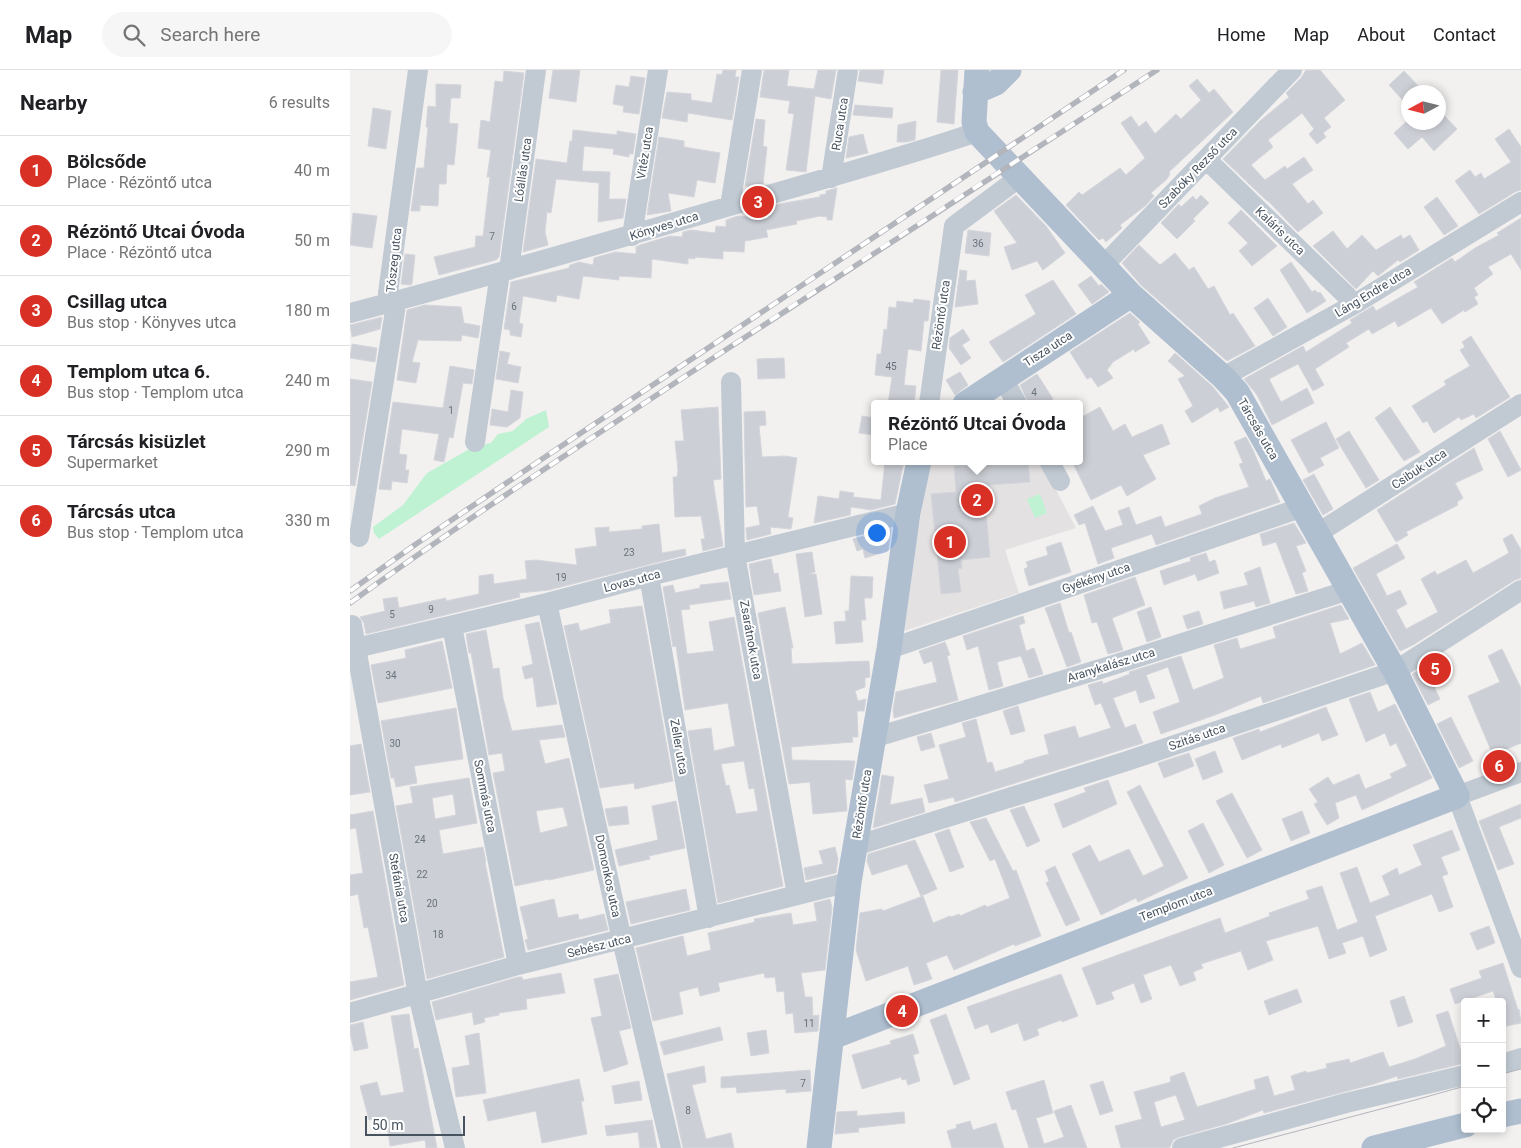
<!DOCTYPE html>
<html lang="en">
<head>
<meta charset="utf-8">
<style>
	:root { --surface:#fff; --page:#f6f6f6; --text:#202124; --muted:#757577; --line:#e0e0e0; --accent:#d93025 }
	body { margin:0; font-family:Roboto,sans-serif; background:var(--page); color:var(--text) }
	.controls { position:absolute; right:15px; bottom:15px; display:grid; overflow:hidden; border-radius:5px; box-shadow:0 2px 8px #0003 }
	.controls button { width:45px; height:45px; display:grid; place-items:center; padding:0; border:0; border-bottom:1px solid var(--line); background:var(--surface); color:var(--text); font:25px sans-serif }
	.compass { position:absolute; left:1051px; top:15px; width:45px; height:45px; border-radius:50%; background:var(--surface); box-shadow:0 2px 8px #0003; rotate:263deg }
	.scale { position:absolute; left:15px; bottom:12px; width:100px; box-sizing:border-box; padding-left:5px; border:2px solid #47535f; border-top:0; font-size:14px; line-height:18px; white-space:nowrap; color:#47535f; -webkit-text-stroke:4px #fff; paint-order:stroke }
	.you { position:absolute; left:526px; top:462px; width:18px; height:18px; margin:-12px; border:4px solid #fff; border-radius:50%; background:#1a73e8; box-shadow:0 0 0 8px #1a73e833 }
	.badge { display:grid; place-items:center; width:32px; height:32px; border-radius:50%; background:var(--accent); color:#fff; font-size:16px; font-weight:700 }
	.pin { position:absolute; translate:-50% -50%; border:2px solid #fff; box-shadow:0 1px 5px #0006 }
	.popup { position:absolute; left:521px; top:330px; width:212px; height:65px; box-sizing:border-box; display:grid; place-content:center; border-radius:5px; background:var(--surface); filter:drop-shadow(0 1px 4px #0005); font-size:16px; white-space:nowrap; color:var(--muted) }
	.popup b { font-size:19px; color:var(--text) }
	.popup::after { content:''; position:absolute; left:50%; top:100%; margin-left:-10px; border:10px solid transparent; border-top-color:var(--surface) }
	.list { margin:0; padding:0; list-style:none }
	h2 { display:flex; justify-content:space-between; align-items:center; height:65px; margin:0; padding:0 20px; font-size:21px }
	h2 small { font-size:16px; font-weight:400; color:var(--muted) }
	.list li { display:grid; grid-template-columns:32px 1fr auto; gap:15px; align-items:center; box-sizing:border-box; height:70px; padding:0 20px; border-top:1px solid var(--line) }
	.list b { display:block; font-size:19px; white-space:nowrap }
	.list p { margin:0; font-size:16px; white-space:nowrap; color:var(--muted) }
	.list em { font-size:16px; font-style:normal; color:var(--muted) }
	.icon { flex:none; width:28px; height:28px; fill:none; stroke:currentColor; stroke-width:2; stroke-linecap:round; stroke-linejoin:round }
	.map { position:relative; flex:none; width:1171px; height:1078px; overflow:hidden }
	header { display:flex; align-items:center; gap:30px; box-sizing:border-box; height:70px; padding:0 25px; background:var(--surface); border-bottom:1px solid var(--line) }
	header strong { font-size:24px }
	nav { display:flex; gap:28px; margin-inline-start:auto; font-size:18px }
	.search { width:350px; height:45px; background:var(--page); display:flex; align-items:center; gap:12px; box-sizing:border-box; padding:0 18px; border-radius:28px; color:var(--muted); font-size:19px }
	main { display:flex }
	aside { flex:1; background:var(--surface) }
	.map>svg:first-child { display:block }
	.education { fill:#e4e1e2 }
	.green { fill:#bef2d3 }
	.building { fill:#cccfd5; stroke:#d4d6dc; fill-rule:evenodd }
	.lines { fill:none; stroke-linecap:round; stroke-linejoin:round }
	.minor { stroke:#c1cad3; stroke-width:20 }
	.major { stroke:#afbfd0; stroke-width:25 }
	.tram { stroke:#b2b5bb; stroke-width:1 }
	.rail-casing { stroke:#b2b5bb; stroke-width:5.5 }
	.rail { stroke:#fff; stroke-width:4; stroke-dasharray:11; stroke-linecap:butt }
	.labels { text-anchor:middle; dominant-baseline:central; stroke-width:4; stroke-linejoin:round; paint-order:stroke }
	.number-label { font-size:10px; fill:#68727c }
	.street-label { font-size:12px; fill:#47535f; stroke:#fff }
</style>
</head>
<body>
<header>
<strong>Map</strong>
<div class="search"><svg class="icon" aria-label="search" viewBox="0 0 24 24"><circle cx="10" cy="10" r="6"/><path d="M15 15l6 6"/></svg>Search here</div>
<nav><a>Home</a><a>Map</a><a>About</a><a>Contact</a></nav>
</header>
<main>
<aside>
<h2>Nearby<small>6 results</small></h2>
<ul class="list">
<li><span class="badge">1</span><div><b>Bölcsőde</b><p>Place · Rézöntő utca</p></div><em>40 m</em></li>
<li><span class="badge">2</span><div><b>Rézöntő Utcai Óvoda</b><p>Place · Rézöntő utca</p></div><em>50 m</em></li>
<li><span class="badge">3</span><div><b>Csillag utca</b><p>Bus stop · Könyves utca</p></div><em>180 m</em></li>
<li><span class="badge">4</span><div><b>Templom utca 6.</b><p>Bus stop · Templom utca</p></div><em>240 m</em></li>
<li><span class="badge">5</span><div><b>Tárcsás kisüzlet</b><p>Supermarket</p></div><em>290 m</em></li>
<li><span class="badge">6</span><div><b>Tárcsás utca</b><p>Bus stop · Templom utca</p></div><em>330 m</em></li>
</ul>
</aside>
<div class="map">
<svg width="1171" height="1078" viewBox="0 0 1171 1078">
	<rect width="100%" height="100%" fill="#f3f0f0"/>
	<path class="education" d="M580 391H691L726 458 655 480 669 523 551 562Z"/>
	<path class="green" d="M196 340 199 357 29 469 24 463 23 457 53 435 77 403 123 377 141 373 148 364 163 361 176 349Z
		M690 424 697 443 685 448 677 429Z"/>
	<path class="building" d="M203 0H230L226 32 199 28Z
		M373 0H386L385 7H389L382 50 338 43 337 52 312 48 317 22 341 24V30L362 33 367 4 372 5Z
		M414 0H439L437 16 464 19 468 0H486L481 29 465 26 456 102 436 100 444 44 438 43 440 31 410 27Z
		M510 0H534L532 14 508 11Z
		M591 0H608L604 54 587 52Z
		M956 0H970L995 30 974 48 981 57 973 63 976 67 967 74 959 64 964 59 952 43 918 70 923 77 901 95 915 110 935 96 937 99 954 87 963 100 942 114 958 134 963 130 973 143 948 162 918 131H917L873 89 910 51 939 27 936 23 951 8Z
		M154 1 174 3 149 187 146 190 89 205 84 187 125 177 126 166H133L140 107H137L141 80 128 78 131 50 140 52 145 11 153 12Z
		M1054 1 1074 22H1058V36L1039 15Z
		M281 6 295 8 289 44 273 42 274 36 263 34 266 15 279 17Z
		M847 9 859 23 864 19 883 42 819 102 820 104 817 109 801 123 804 126 795 136 770 155 772 158 756 172 753 168 749 170 716 135 729 122 732 125 770 98 776 105 795 88 771 53 781 46 789 57 796 51 805 64 826 44 831 49 851 30 839 16Z
		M86 14 111 15 110 28H101L99 53 108 54 104 95 97 94 96 114H89L88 136 70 135V141H61L67 98H74L78 57H76L78 36 86 37Z
		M505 35 543 38 542 48 503 45Z
		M23 38 41 41 36 79 18 76Z
		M1088 39 1107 59 1084 81 1072 67 1058 79 1044 63 1056 52H1088Z
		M406 49 415 50 413 76 417 77 413 114 404 117 395 116Z
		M566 51 565 70 556 72H547L548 55Z
		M1159 59 1171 77V120L1165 122 1129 144 1105 111 1120 100 1125 107 1131 103 1134 109 1161 92 1145 69Z
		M223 60 267 65V61L286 64 283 84H279V87L263 84 264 79 234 76 232 101 260 102 259 129H276L273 148 248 152 249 113 206 109 201 143 197 142 195 162 198 175 173 182 186 89 217 93 220 71H222Z
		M513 64 518 83 496 88 499 67Z
		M309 67 334 71V77L370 83 365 113 347 110 344 127 318 123 321 141 297 145Z
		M487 118 482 150H477V147L470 146 446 151 447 154 416 160 418 167 395 171 394 182 373 181V189L345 187V189L338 188V194L302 189 301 208 269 206V210L233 206 229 229 207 225 206 232 173 226 169 253 173 254 171 267 160 265V260L154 259 161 212 219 198 220 195 229 192 243 195 244 188 265 182 286 184V177L290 175 320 166 332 167 333 162 341 160 365 163 366 156 376 157V150L388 146 398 147 397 143 429 134 470 127V125L476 124V121Z
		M666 125 696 156 715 183 693 200 687 191 662 200 654 177 667 173 644 141Z
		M851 125 859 133 843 149 845 151 827 169 811 153 829 134 831 137 843 126 846 130Z
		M1087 127 1108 156 1094 165 1074 137Z
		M891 140 927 176 902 196 889 181 898 173 878 153Z
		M3 143 27 146 22 178 0 175Z
		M1171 148V200L1161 184 1138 197 1143 204 1124 218 1128 225 1124 227 1128 234 1115 242 1114 240 1092 254 1081 238 1048 257 1045 251 1022 264 1019 259 996 273 999 277 965 299 974 315 963 321 948 294 919 309 931 332 957 318 964 333 922 355 907 325 894 309 953 276 956 282 1002 253 1000 250 1023 236 1026 241 1068 217 1064 212 1102 188 1105 192 1125 178 1149 165 1147 163Z
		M618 160 641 163 639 186 615 183Z
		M983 161 997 179 1012 165 1026 180 1051 165 1053 169 1060 165 1069 180 1050 192 1048 190 1028 206 1023 201 1006 219 963 176Z
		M789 175 810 195 825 183 839 200 844 197 858 219 864 216 880 245 883 243 905 276 877 291 791 215 772 193Z
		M55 184 65 185 62 214 60 215 51 214Z
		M941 192 962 222 965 220 968 223 970 222 976 231 957 243 930 200Z
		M610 200 617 201 616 211 625 210 628 234 605 237Z
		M741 206 749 216 751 214 759 222 742 234 728 215Z
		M703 210 726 244 653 292 639 272 686 244 675 225Z
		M918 228 937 257 923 266 904 238Z
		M564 229 580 231 578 251H574L571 281 558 279 554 315 566 316 564 334H538L542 307 525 305 527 284H531L534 259 537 260 539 237 546 238 547 231 563 233Z
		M75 235 111 237 114 253 130 256 128 268 112 265 111 271 68 270 62 292 70 293 66 313 47 310 57 240Z
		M780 243 790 252 788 254 800 273 785 282 784 279 763 292 757 300 763 308 748 317 741 307 737 309 720 282Z
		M32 247 30 259 2 267 0 255Z
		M613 259 620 270 612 275 621 288 611 295 599 278 600 268Z
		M1121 266 1160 327 1126 348 1124 344 1111 350 1109 347 1084 363 1077 351 1073 353 1062 336 1096 315 1094 311 1120 296 1110 280 1115 277 1112 272Z
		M2 274 27 278 25 292 0 288Z
		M150 281 160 283 157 294 171 297 168 313 146 309Z
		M825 283 863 317 879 337 870 342 868 337 842 353 835 341 843 336 828 309 835 306 818 291Z
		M434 288 435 308 408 309 407 289Z
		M100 296 124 300 122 314 113 313 103 368 99 367 94 392 84 390 89 364 52 359 49 384 57 385 55 400H59L57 413 42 411 41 420 29 419 43 332 93 338Z
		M610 302 618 315 605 325 596 310Z
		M687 304 703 329 696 334H679L670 315Z
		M0 309 22 312 5 416 0 415Z
		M161 320 173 322 170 348 157 357 140 355 142 339 158 342Z
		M368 337 371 409 363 410 373 476 353 481 351 469H355L351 446 325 447 323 407H327L328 400 325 371H334L331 340Z
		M750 337 763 361 775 354 782 367 812 354 820 374 793 385 806 409 777 426 771 415 741 430 722 391H730V348Z
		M1040 337 1070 382 1054 391 1025 348Z
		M415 341 416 355 409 356 412 387 435 386 447 388 438 447 443 448 441 459 420 457 421 464 397 470 396 458 410 455 407 436 396 437 394 342Z
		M512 346 524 348V365L509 363Z
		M976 352 989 378 970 388 974 395 959 403 941 370Z
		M999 361 1029 410 1016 418 986 369Z
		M1150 361 1171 400 1158 407 1138 369Z
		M896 367 903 380 916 411 920 409 930 432 806 475 802 464 761 478 764 488 748 494 735 453 729 455 724 445 743 436 755 461 773 455 768 441 779 437 786 455 811 446 815 457 852 444 849 436 865 428 899 417 889 394 893 393 884 372Z
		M1124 378 1133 400 1105 413 1113 428 1107 432 1108 435 1056 462 1058 465 1046 472 1027 440Z
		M535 391H554L545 434 521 440 501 437 500 445 464 453 468 426 489 429 490 421 504 423 503 427 531 430Z
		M666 391H678L680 412 639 415 641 442H636L640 487 611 490 612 498 608 499 611 522 591 524 581 424 606 422 604 396Z
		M964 404 983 439 973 445 953 410Z
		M944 453 956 473 946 476 956 501 952 503 958 521 946 524 926 472 913 476 910 464Z
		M309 454 312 483 335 479 336 485 199 520 169 523 170 527 16 564 14 553 10 547 35 541 33 529 47 527 49 538 96 528V531L129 524V506L143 504 144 514 177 509 175 491 186 490 227 495 225 479 247 476 245 458 259 457V462L292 459V456Z
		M541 459 538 481 515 488 513 479 507 481 503 469Z
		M1162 464 1171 480V508L1165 510 1063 575 1050 581 1003 498 1047 474 1055 488 1026 504 1037 526 1050 520 1057 534 1046 540 1056 559 1088 542 1071 509 1085 501 1087 505 1116 490 1123 503 1159 483 1153 469Z
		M711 472 721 502 679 516 674 499 678 497 676 492 698 485 696 477Z
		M462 482 465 502 459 504H466L472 544 455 547 446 484Z
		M856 483 859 492 865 490 869 503 848 511 845 504 814 515 810 501 841 491 840 488Z
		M421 489 424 504 428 503 431 521 404 525 399 494Z
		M910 497 920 533 906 537 904 531 874 539 870 522 898 515 894 503Z
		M501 506 523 507 522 528H514L516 550H511L513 572 486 574 484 552 496 551 495 541H499Z
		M785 507 795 535 762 548 773 580 758 584 747 552 742 553 734 525Z
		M378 512 381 529 339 535 340 539 331 540 337 584 364 581 359 552 384 547 433 816 368 833 338 661 361 658 364 681 385 676 378 633 335 640 326 576 323 577 313 517 323 515 325 523 350 518V515ZM394 691 399 719 404 718 408 741 386 744 379 715 376 716 371 694Z
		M710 533 719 563 721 562 731 592 717 597 695 538Z
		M991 535 999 549 980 553 990 584 1012 573 1025 595 913 633 911 626 865 645 811 664 803 642 830 632 818 597 796 605 805 628 790 633 786 620 763 628 775 658 785 654 793 673 605 732 604 727 579 733 574 715 599 709 589 675 616 667 612 653 626 649 637 693 642 692 645 702 674 693V691L699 684 694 665 725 656 729 668 761 658 751 633 745 635 738 615 752 611 753 614 780 604 779 602 831 586 843 620 874 608 864 575 887 568 890 579 926 568 923 557Z
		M292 536 323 711 285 719 284 713 250 718 214 556 228 553 230 561 261 553 259 540Z
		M435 537 443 578H441L442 594 519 591 520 607 515 608V617L505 621 508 631 516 629 514 641H507L508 667H502L503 672 441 677 442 690 505 691 502 710 495 709 497 741 463 744 460 712 439 714 408 543Z
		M801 537 811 567 797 572 787 542Z
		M849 541 853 554 837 559 833 546Z
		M673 546 675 553 669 555 676 581 684 578 693 604 679 608 671 586 647 592 653 616 639 620 628 576 617 580 613 566Z
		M189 552 207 634 187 637 183 607 175 609 172 597 183 594 175 555Z
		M136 560 143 599 149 598 153 628 162 661 212 655 215 667 189 670 195 694 219 688 244 800 199 810V809L165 816 143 703 155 701 152 683 139 685 121 583H119L116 564ZM213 737 218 756 190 763 186 741Z
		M92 571 102 618 28 633 21 595 56 588 55 580Z
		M595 572 600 585 597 586 608 630 544 648 543 640 546 622 587 612 582 591 574 594 569 581Z
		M1152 579 1171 618V673L1143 685 1118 626 1150 612 1138 586Z
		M1089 587 1093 596 1078 604 1090 629 1078 635 1062 604Z
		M1020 622 1028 642 1045 634 1082 708 1012 740 1006 725 985 733 989 748 977 755 964 734 968 732 959 719 978 707 983 715 1009 704 1015 719 1042 708 1040 704 1057 696 1046 673 1040 676 1035 663 1016 672 999 629Z
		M668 636 675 661 661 665 653 641Z
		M976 637 988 665 972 671 969 663 932 678 931 674 892 690 883 668 909 659 910 662Z
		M106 638 113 689 64 696 67 713 46 717 44 708H41L31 651Z
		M1101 647 1123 691 1109 698 1087 654Z
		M581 663 585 677 571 681 567 667Z
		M11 674 20 722 0 725V676Z
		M865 681 873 702 853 710 845 689Z
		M839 683 844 696 814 708 808 693Z
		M532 705 544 707 540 735 572 728 575 742 523 758Z
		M119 708 127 753 89 760 93 784 133 777 136 792H135L154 887 77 909 46 736 63 733 60 717ZM103 724 106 745 85 749 82 728Z
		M758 710 767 734 713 758 704 734 736 722 734 718Z
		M790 715 838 808 788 832 786 828 751 845 722 784 740 775 749 792 779 779 793 806 814 796 777 722Z
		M882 723 912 780 897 788 866 731Z
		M326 731 335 778 299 786 300 789 269 796 265 780 308 770 302 736Z
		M1171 734V748L1149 757 1164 794 1148 800 1129 751Z
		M277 736 279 754 259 756 255 739Z
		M674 736 690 771 677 777 660 740Z
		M23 741 54 915 0 930V912L28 907 18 857 14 858 8 824 0 826V805L13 803 6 758 0 759V745Z
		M952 741 960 763 941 771 932 749Z
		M636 748 663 801 666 800 691 866 665 876 664 874 604 900 597 885 576 893 582 909 564 915 558 896 516 911 506 880 510 843 532 839 533 841 573 826 583 853 600 846 601 847 609 844 610 846 635 835 637 837 660 828 645 789 640 791 620 752Z
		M853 753 874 795 859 803 838 761Z
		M599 759 614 797 600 802 585 764Z
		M1102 760 1110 780 1091 787 1098 804 1092 806 1103 837 1089 842 1082 824 1025 846 1037 880 1020 887 1013 866 992 873 996 883 979 889 968 856 916 871 923 890 898 900 891 881 851 894 853 898 843 902 846 910 830 916 821 895 793 905 802 929 791 933 784 913 761 922 764 929 747 935 732 898 870 848 875 863 920 846 919 843 959 829 956 821 972 816 987 860 1008 852 990 803 1007 797 1020 833 1040 825 1032 806 1047 798 1049 805 1072 795 1063 775Z
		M565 770 587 819 571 826 557 794 522 805 517 791 518 784Z
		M485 777 488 789 486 803 456 810 454 798 473 794 469 781Z
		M705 796 730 850 716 856 696 813 699 811 695 801Z
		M336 819 340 840 281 854 276 832Z
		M204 829 208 848 228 844 229 850 254 844 258 860 178 880 175 870 178 869 170 837Z
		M480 829 482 838 475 900 451 903 455 927H462L463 946 469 945 468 961 445 963 443 943 436 944 434 921 427 922 425 907 415 908 414 903 368 913 370 921 350 926 348 917 329 922 333 944 303 951 286 878 333 866 337 886 361 880 358 863 405 852 404 849 441 843 443 855 467 851 464 833Z
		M1139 856 1145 873 1127 880 1120 863Z
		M1153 893 1168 940 1169 939 1171 953 1152 957V932H1147L1143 921 1105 934 1100 919 1132 908 1129 901Z
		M211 903 215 923 176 929 177 939 149 943V945L134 948 135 952 124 955 122 942 86 950 82 932 168 907H172L173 910Z
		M268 904 281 958 269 961 278 994 254 1002 241 948 252 946 244 909Z
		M711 904 728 946 712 952 711 950 687 959 689 965 674 971 668 953 641 963 638 954 625 959 617 937Z
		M947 919 952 932 919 945 914 931Z
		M1054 926 1063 952 1048 957 1040 931Z
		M1098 941 1115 993 1048 1009 1047 1006 1024 1014 914 1043 913 1040 876 1054 829 1067 823 1070 820 1077 817 1078H771L765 1056 792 1049 784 1022 821 1012 820 1007 834 1002 847 1037 906 1019 904 1010 918 1006 924 1026 945 1020 941 1006 956 1001 957 1003 977 998 976 994 999 989 1000 993 1033 982 1039 997 1065 989 1096 976 1086 945ZM826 1025 835 1050 811 1057 804 1032Z
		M59 944 64 979 68 978 87 1078H76L75 1070 40 1076 36 1046 19 1050 10 1016 27 1012 31 1026 54 1022 41 946Z
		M596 944 620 1009 604 1015 580 950Z
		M13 952 18 978 4 981 0 963V955Z
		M370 957 373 970 314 985 310 972Z
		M416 960 419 983 401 986 397 963Z
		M129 963 136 1023 106 1027 102 998 120 995 115 966Z
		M563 964 569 983 563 985 570 1011 558 1015 556 1009 552 1010 551 1007 512 1019 502 985 541 974 540 971Z
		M354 996 356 1012 342 1015 356 1069 381 1063 384 1078H333L317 1004Z
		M460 1000 461 1021 436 1023V1019L387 1023 386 1017 371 1018V1007Z
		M229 1009 234 1031H231L237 1064 192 1073 186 1041 138 1051 133 1030Z
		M694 1010 703 1043 686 1048 694 1074 714 1067 704 1041 721 1035 737 1078H679L666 1039 662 1040 656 1022Z
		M289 1011 292 1030 265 1034 262 1016Z
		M753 1011 763 1041 750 1045 740 1015Z
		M507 1041V1046L554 1042 555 1053 508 1058 509 1062 485 1064 487 1042Z
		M302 1050 307 1078H290L288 1062 257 1066 255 1056Z
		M620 1051 623 1060 646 1053 654 1078H602L597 1061 607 1058 606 1055Z"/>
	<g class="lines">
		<path class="minor" d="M856 89 997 226 1003 235
			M481 108 498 0
			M380 136 402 0
			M282 166 308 0
			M753 196 942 0
			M159 200 186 0
			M0 243C127 210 253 173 380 136 462 112 545 90 627 62
			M873 307 1003 235 1171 132
			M653 308 667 334
			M381 312 385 485 447 825
			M579 334 604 156 670 107
			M125 372 150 203
			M699 391 710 411
			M968 463 1171 334
			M9 467 45 241 38 223 68 0
			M299 506 359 848
			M197 533 272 870 321 1078
			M2 555 68 925 105 1078
			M102 556 168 895
			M6 578 197 533 299 506 558 443
			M539 579 953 437
			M523 668 760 596 999 520
			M1171 702 1107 726 1171 898
			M505 776 774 692 1045 601 1171 520
			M0 943 168 895 499 812
			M1152 994 1171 988
			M832 1078 996 1033 1115 1005"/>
		<path class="major" d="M625 22 646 13 659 0
			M615 334 781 225
			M482 967 1107 726 1045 601 887 322 873 307 781 225 627 62 624 52 627 0
			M1152 1045 1171 1041
			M469 1078 499 812 539 579 558 443 569 391
			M1024 1078 1115 1055"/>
		<path class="tram" d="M1152 1004 1171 999
			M883 1078 1065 1030 1115 1016"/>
		<defs>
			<path id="rail" d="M0 521 66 474 198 385 774 0
				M0 533C109 454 222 381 334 307 491 204 649 102 807 0"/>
		</defs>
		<use href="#rail" class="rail-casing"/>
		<use href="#rail" class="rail"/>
	</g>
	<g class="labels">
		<g class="number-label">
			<text x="142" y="166">7</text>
			<text x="628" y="173">36</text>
			<text x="164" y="236">6</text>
			<text x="541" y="296">45</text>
			<text x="684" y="322">4</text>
			<text x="101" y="340">1</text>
			<text x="279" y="482">23</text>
			<text x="211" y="507">19</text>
			<text x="81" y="539">9</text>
			<text x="42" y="544">5</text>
			<text x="41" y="605">34</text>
			<text x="45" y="673">30</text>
			<text x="70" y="769">24</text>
			<text x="72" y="804">22</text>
			<text x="82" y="833">20</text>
			<text x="88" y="864">18</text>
			<text x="459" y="953">11</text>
			<text x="453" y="1013">7</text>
			<text x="338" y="1040">8</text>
		</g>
		<g class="street-label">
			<text transform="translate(490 54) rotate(-81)">Ruca utca</text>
			<text transform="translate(295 83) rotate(-81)">Vitéz utca</text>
			<text transform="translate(848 98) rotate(-46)">Szabóky Rezső utca</text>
			<text transform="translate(173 100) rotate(-82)">Lóállás utca</text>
			<text transform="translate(314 156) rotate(-17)">Könyves utca</text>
			<text transform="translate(930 161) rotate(44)">Kaláris utca</text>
			<text transform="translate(44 190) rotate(-84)">Tószeg utca</text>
			<text transform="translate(1023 222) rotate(-31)">Láng Endre utca</text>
			<text transform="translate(591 245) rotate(-82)">Rézöntő utca</text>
			<text transform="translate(698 279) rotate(-33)">Tisza utca</text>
			<text transform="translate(908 359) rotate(60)">Tárcsás utca</text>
			<text transform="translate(1069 399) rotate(-33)">Csibuk utca</text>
			<text transform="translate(746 508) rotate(-19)">Gyékény utca</text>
			<text transform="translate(282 511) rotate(-15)">Lovas utca</text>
			<text transform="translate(401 570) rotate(80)">Zsarátnok utca</text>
			<text transform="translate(761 595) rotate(-17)">Aranykalász utca</text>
			<text transform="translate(847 667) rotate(-19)">Szitás utca</text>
			<text transform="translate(329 677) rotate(80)">Zeller utca</text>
			<text transform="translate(135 726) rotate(79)">Sommás utca</text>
			<text transform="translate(512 734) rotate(-81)">Rézöntő utca</text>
			<text transform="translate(258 806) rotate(78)">Domonkos utca</text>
			<text transform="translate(49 818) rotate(80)">Stefánia utca</text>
			<text transform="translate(826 834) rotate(-21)">Templom utca</text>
			<text transform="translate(249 876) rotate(-14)">Sebész utca</text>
		</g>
	</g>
</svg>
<div class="controls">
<button>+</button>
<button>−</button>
<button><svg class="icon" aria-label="locate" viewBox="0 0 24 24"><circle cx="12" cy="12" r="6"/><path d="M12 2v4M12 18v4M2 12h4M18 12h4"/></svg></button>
</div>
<svg class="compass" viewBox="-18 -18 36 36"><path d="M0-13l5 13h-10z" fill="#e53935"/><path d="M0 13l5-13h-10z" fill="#757577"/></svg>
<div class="scale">50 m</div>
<div class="you"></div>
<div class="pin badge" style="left:600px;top:472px">1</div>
<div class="pin badge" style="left:627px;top:430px">2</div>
<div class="popup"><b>Rézöntő Utcai Óvoda</b>Place</div>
<div class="pin badge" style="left:408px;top:132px">3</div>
<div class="pin badge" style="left:552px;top:941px">4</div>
<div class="pin badge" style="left:1085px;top:599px">5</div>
<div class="pin badge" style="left:1149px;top:696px">6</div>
</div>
</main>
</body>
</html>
